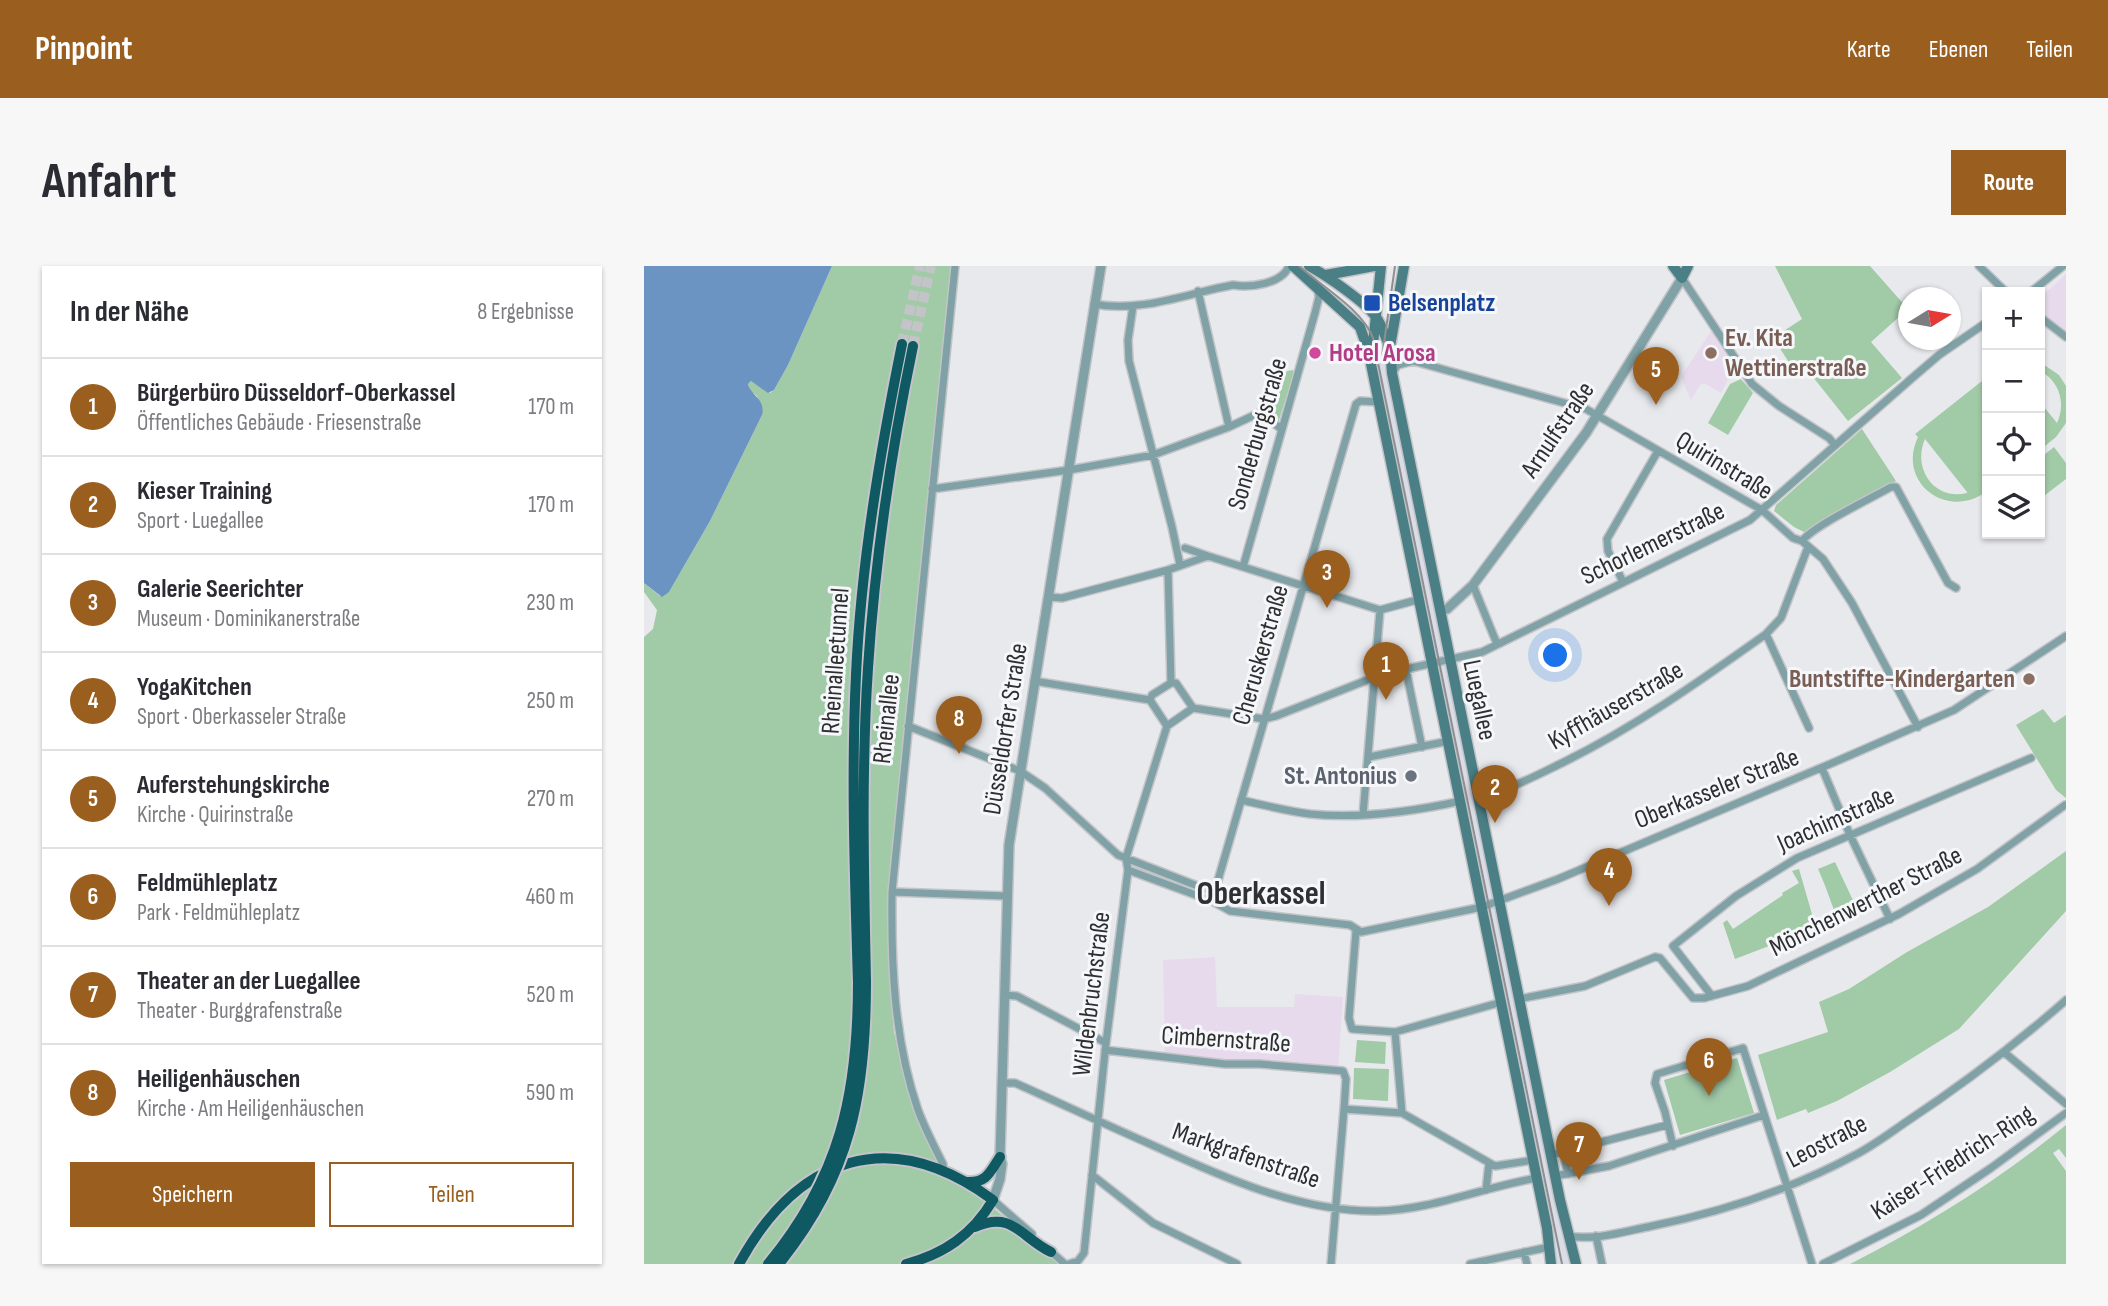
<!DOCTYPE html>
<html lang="de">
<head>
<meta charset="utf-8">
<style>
	:root { --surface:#fff; --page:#f7f7f7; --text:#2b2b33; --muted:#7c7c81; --line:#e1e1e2; --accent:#9a5e1f }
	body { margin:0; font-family:"Sofia Sans Condensed",sans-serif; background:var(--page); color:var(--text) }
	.controls { position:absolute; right:21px; top:21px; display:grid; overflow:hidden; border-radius:0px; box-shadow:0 2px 5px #0004 }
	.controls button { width:63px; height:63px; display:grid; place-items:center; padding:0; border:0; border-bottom:2px solid var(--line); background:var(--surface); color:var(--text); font:35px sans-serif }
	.compass { position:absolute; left:1254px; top:21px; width:63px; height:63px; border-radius:50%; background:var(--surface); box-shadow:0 2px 5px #0004; rotate:79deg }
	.you { position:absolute; left:912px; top:390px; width:24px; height:24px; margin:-18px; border:5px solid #fff; border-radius:50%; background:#1a73e8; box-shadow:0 0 0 10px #1a73e833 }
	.badge { display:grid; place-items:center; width:46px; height:46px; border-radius:50%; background:var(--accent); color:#fff; font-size:23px; font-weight:700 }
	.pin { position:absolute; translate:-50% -58px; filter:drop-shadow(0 2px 4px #0008) }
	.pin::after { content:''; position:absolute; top:37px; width:24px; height:21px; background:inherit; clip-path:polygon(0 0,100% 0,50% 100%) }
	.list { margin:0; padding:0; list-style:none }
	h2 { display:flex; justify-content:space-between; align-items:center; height:91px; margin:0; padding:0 28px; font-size:30px }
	h2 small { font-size:23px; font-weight:400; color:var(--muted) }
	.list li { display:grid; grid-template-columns:46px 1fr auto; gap:21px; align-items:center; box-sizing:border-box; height:98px; padding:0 28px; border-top:2px solid var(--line) }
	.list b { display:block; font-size:26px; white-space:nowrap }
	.list p { margin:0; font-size:23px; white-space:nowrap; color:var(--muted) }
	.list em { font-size:23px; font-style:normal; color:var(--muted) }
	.actions { display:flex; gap:14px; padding:21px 28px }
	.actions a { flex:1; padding:16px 0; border:2px solid var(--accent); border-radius:0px; text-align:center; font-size:24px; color:var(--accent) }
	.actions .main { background:var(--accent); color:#fff }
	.icon { flex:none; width:38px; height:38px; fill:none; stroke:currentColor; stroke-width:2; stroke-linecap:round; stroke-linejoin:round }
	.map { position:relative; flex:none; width:1422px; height:998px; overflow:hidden; border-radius:0px }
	header { display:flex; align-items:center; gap:42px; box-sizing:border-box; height:98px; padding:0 35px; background:var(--accent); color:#fff }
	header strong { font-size:33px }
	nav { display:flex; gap:38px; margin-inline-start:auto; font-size:24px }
	.intro { display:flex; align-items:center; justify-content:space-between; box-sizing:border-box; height:168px; padding:0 42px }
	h1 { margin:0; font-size:49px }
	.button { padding:18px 32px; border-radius:0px; background:var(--accent); color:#fff; font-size:24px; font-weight:700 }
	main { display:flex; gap:42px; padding:0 42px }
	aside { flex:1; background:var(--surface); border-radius:0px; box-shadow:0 2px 5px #0004 }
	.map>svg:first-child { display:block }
	.built { fill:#dadce7 }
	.education { fill:#e8daed }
	.green { fill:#a1caa7; fill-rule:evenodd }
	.water { fill:#6c94c3 }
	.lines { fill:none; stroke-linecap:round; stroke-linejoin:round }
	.trunk-tunnel { stroke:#c3c4c7; stroke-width:10; stroke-dasharray:10 5; stroke-linecap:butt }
	.minor-casing { stroke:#c3c4c7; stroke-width:10 }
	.tertiary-casing { stroke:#c3c4c7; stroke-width:12 }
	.secondary-casing { stroke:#c3c4c7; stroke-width:13 }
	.trunk-casing { stroke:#c3c4c7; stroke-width:14 }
	.minor { stroke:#80a2a7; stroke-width:7 }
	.tertiary { stroke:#80a2a7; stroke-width:9 }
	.secondary { stroke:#4a7f86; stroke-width:10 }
	.trunk { stroke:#0e5962; stroke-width:10 }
	.tram { stroke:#8f8f92; stroke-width:2 }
	.trunk-bridge-casing { stroke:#c3c4c7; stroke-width:14; stroke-linecap:butt }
	.trunk-bridge { stroke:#0e5962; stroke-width:10 }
	.transit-dot { fill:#1a4fb4; stroke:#f6f7fa; stroke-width:2.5 }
	.hotel-dot { fill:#d1479c; stroke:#f6f7fa; stroke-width:2.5 }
	.education-dot { fill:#8d6e63; stroke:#f6f7fa; stroke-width:2.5 }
	.worship-dot { fill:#6b7280; stroke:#f6f7fa; stroke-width:2.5 }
	.labels { text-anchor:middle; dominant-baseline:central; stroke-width:6; stroke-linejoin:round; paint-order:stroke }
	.transit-label { font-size:26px; font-weight:bold; fill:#164399; stroke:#f6f7fa; text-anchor:start }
	.education-label { font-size:26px; font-weight:bold; fill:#785e54; stroke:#f6f7fa; text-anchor:start }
	.hotel-label { font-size:26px; font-weight:bold; fill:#b23c85; stroke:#f6f7fa; text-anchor:start }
	.street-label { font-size:26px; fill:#2f2f30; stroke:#f6f7fa }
	.worship-label { font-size:26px; font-weight:bold; fill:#5b616d; stroke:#f6f7fa; text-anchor:end }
	.district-label { font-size:33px; font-weight:bold; fill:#2f3033; stroke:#f6f7fa }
</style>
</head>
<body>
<header>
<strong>Pinpoint</strong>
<nav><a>Karte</a><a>Ebenen</a><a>Teilen</a></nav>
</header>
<div class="intro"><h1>Anfahrt</h1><a class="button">Route</a></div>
<main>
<aside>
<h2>In der Nähe<small>8 Ergebnisse</small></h2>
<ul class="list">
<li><span class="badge">1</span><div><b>Bürgerbüro Düsseldorf-Oberkassel</b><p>Öffentliches Gebäude · Friesenstraße</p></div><em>170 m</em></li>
<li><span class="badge">2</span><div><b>Kieser Training</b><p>Sport · Luegallee</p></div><em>170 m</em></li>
<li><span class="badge">3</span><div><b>Galerie Seerichter</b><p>Museum · Dominikanerstraße</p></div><em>230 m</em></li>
<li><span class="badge">4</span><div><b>YogaKitchen</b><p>Sport · Oberkasseler Straße</p></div><em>250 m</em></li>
<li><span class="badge">5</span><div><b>Auferstehungskirche</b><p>Kirche · Quirinstraße</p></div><em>270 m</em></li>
<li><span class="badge">6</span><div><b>Feldmühleplatz</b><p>Park · Feldmühleplatz</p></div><em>460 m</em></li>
<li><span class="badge">7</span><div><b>Theater an der Luegallee</b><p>Theater · Burggrafenstraße</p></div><em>520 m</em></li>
<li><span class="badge">8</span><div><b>Heiligenhäuschen</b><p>Kirche · Am Heiligenhäuschen</p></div><em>590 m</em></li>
</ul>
<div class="actions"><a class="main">Speichern</a><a>Teilen</a></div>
</aside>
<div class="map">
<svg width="1422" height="998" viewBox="0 0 1422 998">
	<rect width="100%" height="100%" fill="#e8e9ed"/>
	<path class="built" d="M740 86 926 998H912L730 99Z"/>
	<path class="education" d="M1422 8V65L1396 44V32Z
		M1067 65 1095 110 1084 114 1077 127 1060 117 1056 119 1047 134 1037 111Z
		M571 691 573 741H650L651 728 699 731 694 804 521 791 519 694Z"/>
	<path class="green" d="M188 0H308L252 543 245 707 250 766 268 840 301 909 322 919 416 998H0V371L9 363 13 344 0 326V317L16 330 25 326 66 255 118 149 113 130 106 125 104 118 107 115 126 127 130 124 144 99Z
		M1131 0H1226L1264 43 1227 76 1258 112 1204 155 1165 106 1150 104 1129 72 1158 53Z
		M1396 96 1415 109 1422 120V157L1412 171 1396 184V136L1413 157C1422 138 1416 115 1396 105Z
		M649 104 650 107 634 157 622 145 643 105Z
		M1343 111V225C1304 255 1252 217 1274 171L1271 168ZM1281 173 1323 226V227C1290 235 1268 202 1281 173Z
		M1097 113 1109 127 1084 169 1064 157 1086 118Z
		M1218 163 1252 215 1160 266 1150 261 1130 245 1132 239Z
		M1410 181 1422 197V213L1396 233V192Z
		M1399 443 1410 457 1422 449V532L1412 524 1372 459Z
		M1422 585V645L1315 763 1246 806 1193 835 1164 847 1162 843 1133 854 1114 789 1184 766 1175 736 1205 723 1263 686 1344 641Z
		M1191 596 1214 645 1195 655C1186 636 1183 622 1174 603Z
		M1155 603 1172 662 1091 693 1079 657 1083 654 1089 663 1139 629 1138 627 1155 617 1148 605Z
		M713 774 742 776 741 798 711 796Z
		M1093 792 1110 847 1036 869 1020 814Z
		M710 802 745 803 744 835 709 833Z
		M1422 859V892L1415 883 1409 887 1422 905V998H1206C1283 959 1356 913 1422 859Z"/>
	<path class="water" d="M0 0H188L144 99 130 124 124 127 107 115 104 118C107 130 122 133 118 149L66 255 25 326 18 331 0 317Z"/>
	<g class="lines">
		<path class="trunk-tunnel" d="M258 78 276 0
			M269 80 287 0"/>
		<defs>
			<path id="minor" d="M1335 0 1362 26
				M1038 12 1108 118 1135 140 1185 172 1191 179
				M554 25 585 161
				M1387 26 1419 0
				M450 38C497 47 544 27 589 19 606 22 638 18 645 0
				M489 40 484 74 485 95 528 261 536 299
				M1396 51 1422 71
				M746 81 753 88 769 95 942 143 1118 244 1149 272 1158 275 1179 293 1208 337 1274 461
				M748 107 754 99 769 95
				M288 223 425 204 509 189 585 161 617 146 637 163
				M1158 275C1171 259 1226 233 1247 221H1252L1304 317 1312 322
				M1164 281 1137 352 1122 368 1165 462
				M541 282 564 290
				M599 301 671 47 675 31 674 25
				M524 304 527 417
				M979 316 964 285 963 273 1014 185
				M829 319 853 378
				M404 331 418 332 524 304 564 290 736 344 769 335 776 337
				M762 404 778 481
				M390 415 506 434
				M527 417H532L549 442 523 460 506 434 508 429Z
				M549 442 620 453 632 450 736 409 838 386 1106 254 1267 113 1295 89 1343 56
				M264 460 376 505 401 522 474 589 569 626
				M725 491 805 475
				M1178 502 1206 569 1246 653
				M834 530C864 525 891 510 918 497 991 461 1056 415 1122 368
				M597 534C619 539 643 545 666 548 717 553 767 546 817 535
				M719 549 736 344
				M484 604 568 635 586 645 706 659 717 666 838 641 914 613 1186 498 1310 444 1422 370
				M248 626 362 630
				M568 635 712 138 716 135 735 136
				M712 665 705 752 708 763 751 766 858 736
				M360 729 373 730 462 777
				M1068 730 1029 680 1092 630 1153 592 1387 492
				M875 733 941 720 1011 691 1016 692 1049 732H1060L1104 720 1255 648 1333 603 1421 539
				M751 766 758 847
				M461 784 581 798H615L699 805 702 813 700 843 687 998
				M1361 787 1422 838
				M358 817H371C416 837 460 858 506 878 576 910 654 946 733 945 788 944 839 921 893 912
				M700 843 758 847 851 900 890 894
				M1029 880 1021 846 1011 817 1013 808 1099 782 1168 998
				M919 886 924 908
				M907 889 1023 859
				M299 904V898C290 880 281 863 274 844 250 774 247 700 248 626L311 0
				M448 909 509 957 593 998
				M911 910 965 900 1120 849
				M842 924 845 897
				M349 934 388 968
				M924 970C951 975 982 965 1008 960 1078 946 1150 922 1213 888 1230 879 1246 867 1262 856 1318 819 1371 779 1422 734
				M952 970 958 998
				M404 983 421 998
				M880 986 883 998
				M425 998 434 995 440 987 462 777 484 604 482 592 523 460
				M826 998 905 981
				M1179 998 1277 949 1347 902 1422 847"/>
			<path id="tertiary" d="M803 343 829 319 942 167 1038 12
				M349 934 356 913 358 898 356 891 365 579 457 0"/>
			<path id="secondary" d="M649 0 716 61 724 84
				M665 0C683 10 720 35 732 51 738 59 741 71 746 81
				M737 0 727 98 903 962 907 998
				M760 0 746 81 748 107 916 934 932 998
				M1029 0 1038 12 1044 0
				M682 9 730 0"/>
			<path id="trunk" d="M222 716C220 611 217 506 224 402 231 293 247 186 269 80
				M214 717C211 614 207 512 212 409 217 298 236 187 258 78
				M323 916C343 917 346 906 356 891
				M331 961C369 944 377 972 407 986
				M95 998C154 890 246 858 349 934 328 969 300 988 262 998"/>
		</defs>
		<use href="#minor" class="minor-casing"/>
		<use href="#tertiary" class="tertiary-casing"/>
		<use href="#secondary" class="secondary-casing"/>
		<use href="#trunk" class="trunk-casing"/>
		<use href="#minor" class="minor"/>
		<use href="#tertiary" class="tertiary"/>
		<use href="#secondary" class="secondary"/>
		<use href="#trunk" class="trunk"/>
		<path class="tram" d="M655 0C677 20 719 44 729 72L918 998
			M738 91 751 0"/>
		<defs>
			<path id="trunk-bridge" d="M124 998C196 911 214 828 214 717
				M135 998C207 909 222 827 222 716"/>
		</defs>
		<use href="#trunk-bridge" class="trunk-bridge-casing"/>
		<use href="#trunk-bridge" class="trunk-bridge"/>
	</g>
	<rect class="transit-dot" x="719" y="28" width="18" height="18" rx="3.5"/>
	<circle class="hotel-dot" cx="671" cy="87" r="7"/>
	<g class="education-dot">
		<circle cx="1067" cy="87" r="7"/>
		<circle cx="1385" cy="413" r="7"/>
	</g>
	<circle class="worship-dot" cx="767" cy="510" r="7"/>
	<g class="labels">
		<g class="transit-label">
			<text x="744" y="37">Belsenplatz</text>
		</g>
		<g class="education-label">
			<text x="1081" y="72">Ev. Kita<tspan x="1081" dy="30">Wettinerstraße</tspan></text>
			<text x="1371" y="413" text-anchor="end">Buntstifte-Kindergarten</text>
		</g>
		<g class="hotel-label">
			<text x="685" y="87">Hotel Arosa</text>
		</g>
		<g class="street-label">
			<text transform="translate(914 164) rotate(-56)">Arnulfstraße</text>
			<text transform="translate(614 168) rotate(-74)">Sonderburgstraße</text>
			<text transform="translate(1080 200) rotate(31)">Quirinstraße</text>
			<text transform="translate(1009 278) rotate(-26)">Schorlemerstraße</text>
			<text transform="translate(617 389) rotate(-74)">Cheruskerstraße</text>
			<text transform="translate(192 395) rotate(-86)">Rheinalleetunnel</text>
			<text transform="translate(835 434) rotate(78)">Luegallee</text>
			<text transform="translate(972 440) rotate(-30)">Kyffhäuserstraße</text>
			<text transform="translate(243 453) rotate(-84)">Rheinallee</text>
			<text transform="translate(362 463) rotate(-81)">Düsseldorfer Straße</text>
			<text transform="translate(1073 523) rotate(-22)">Oberkasseler Straße</text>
			<text transform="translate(1192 554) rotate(-24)">Joachimstraße</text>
			<text transform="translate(1222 636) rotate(-27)">Mönchenwerther Straße</text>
			<text transform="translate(448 728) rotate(-83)">Wildenbruchstraße</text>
			<text transform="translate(582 774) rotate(4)">Cimbernstraße</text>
			<text transform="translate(1183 876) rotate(-27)">Leostraße</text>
			<text transform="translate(602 890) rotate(19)">Markgrafenstraße</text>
			<text transform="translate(1309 897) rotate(-33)">Kaiser-Friedrich-Ring</text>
		</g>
		<g class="worship-label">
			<text x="753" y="510">St. Antonius</text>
		</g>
		<g class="district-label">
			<text x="617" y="628">Oberkassel</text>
		</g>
	</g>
</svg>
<div class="controls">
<button>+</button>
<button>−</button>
<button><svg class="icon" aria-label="locate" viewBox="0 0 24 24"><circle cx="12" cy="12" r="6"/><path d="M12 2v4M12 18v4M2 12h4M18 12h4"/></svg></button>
<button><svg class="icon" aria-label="layers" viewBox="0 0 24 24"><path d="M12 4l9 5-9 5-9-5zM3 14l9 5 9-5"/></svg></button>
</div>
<svg class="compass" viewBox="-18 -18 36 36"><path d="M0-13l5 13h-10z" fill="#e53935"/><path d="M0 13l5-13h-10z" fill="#7c7c81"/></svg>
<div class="you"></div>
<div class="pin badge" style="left:742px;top:434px">1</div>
<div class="pin badge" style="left:851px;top:557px">2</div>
<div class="pin badge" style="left:683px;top:342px">3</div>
<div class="pin badge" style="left:965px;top:640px">4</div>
<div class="pin badge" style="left:1012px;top:139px">5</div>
<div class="pin badge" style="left:1065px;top:830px">6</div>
<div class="pin badge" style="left:935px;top:914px">7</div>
<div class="pin badge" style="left:315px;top:488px">8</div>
</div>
</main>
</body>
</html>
